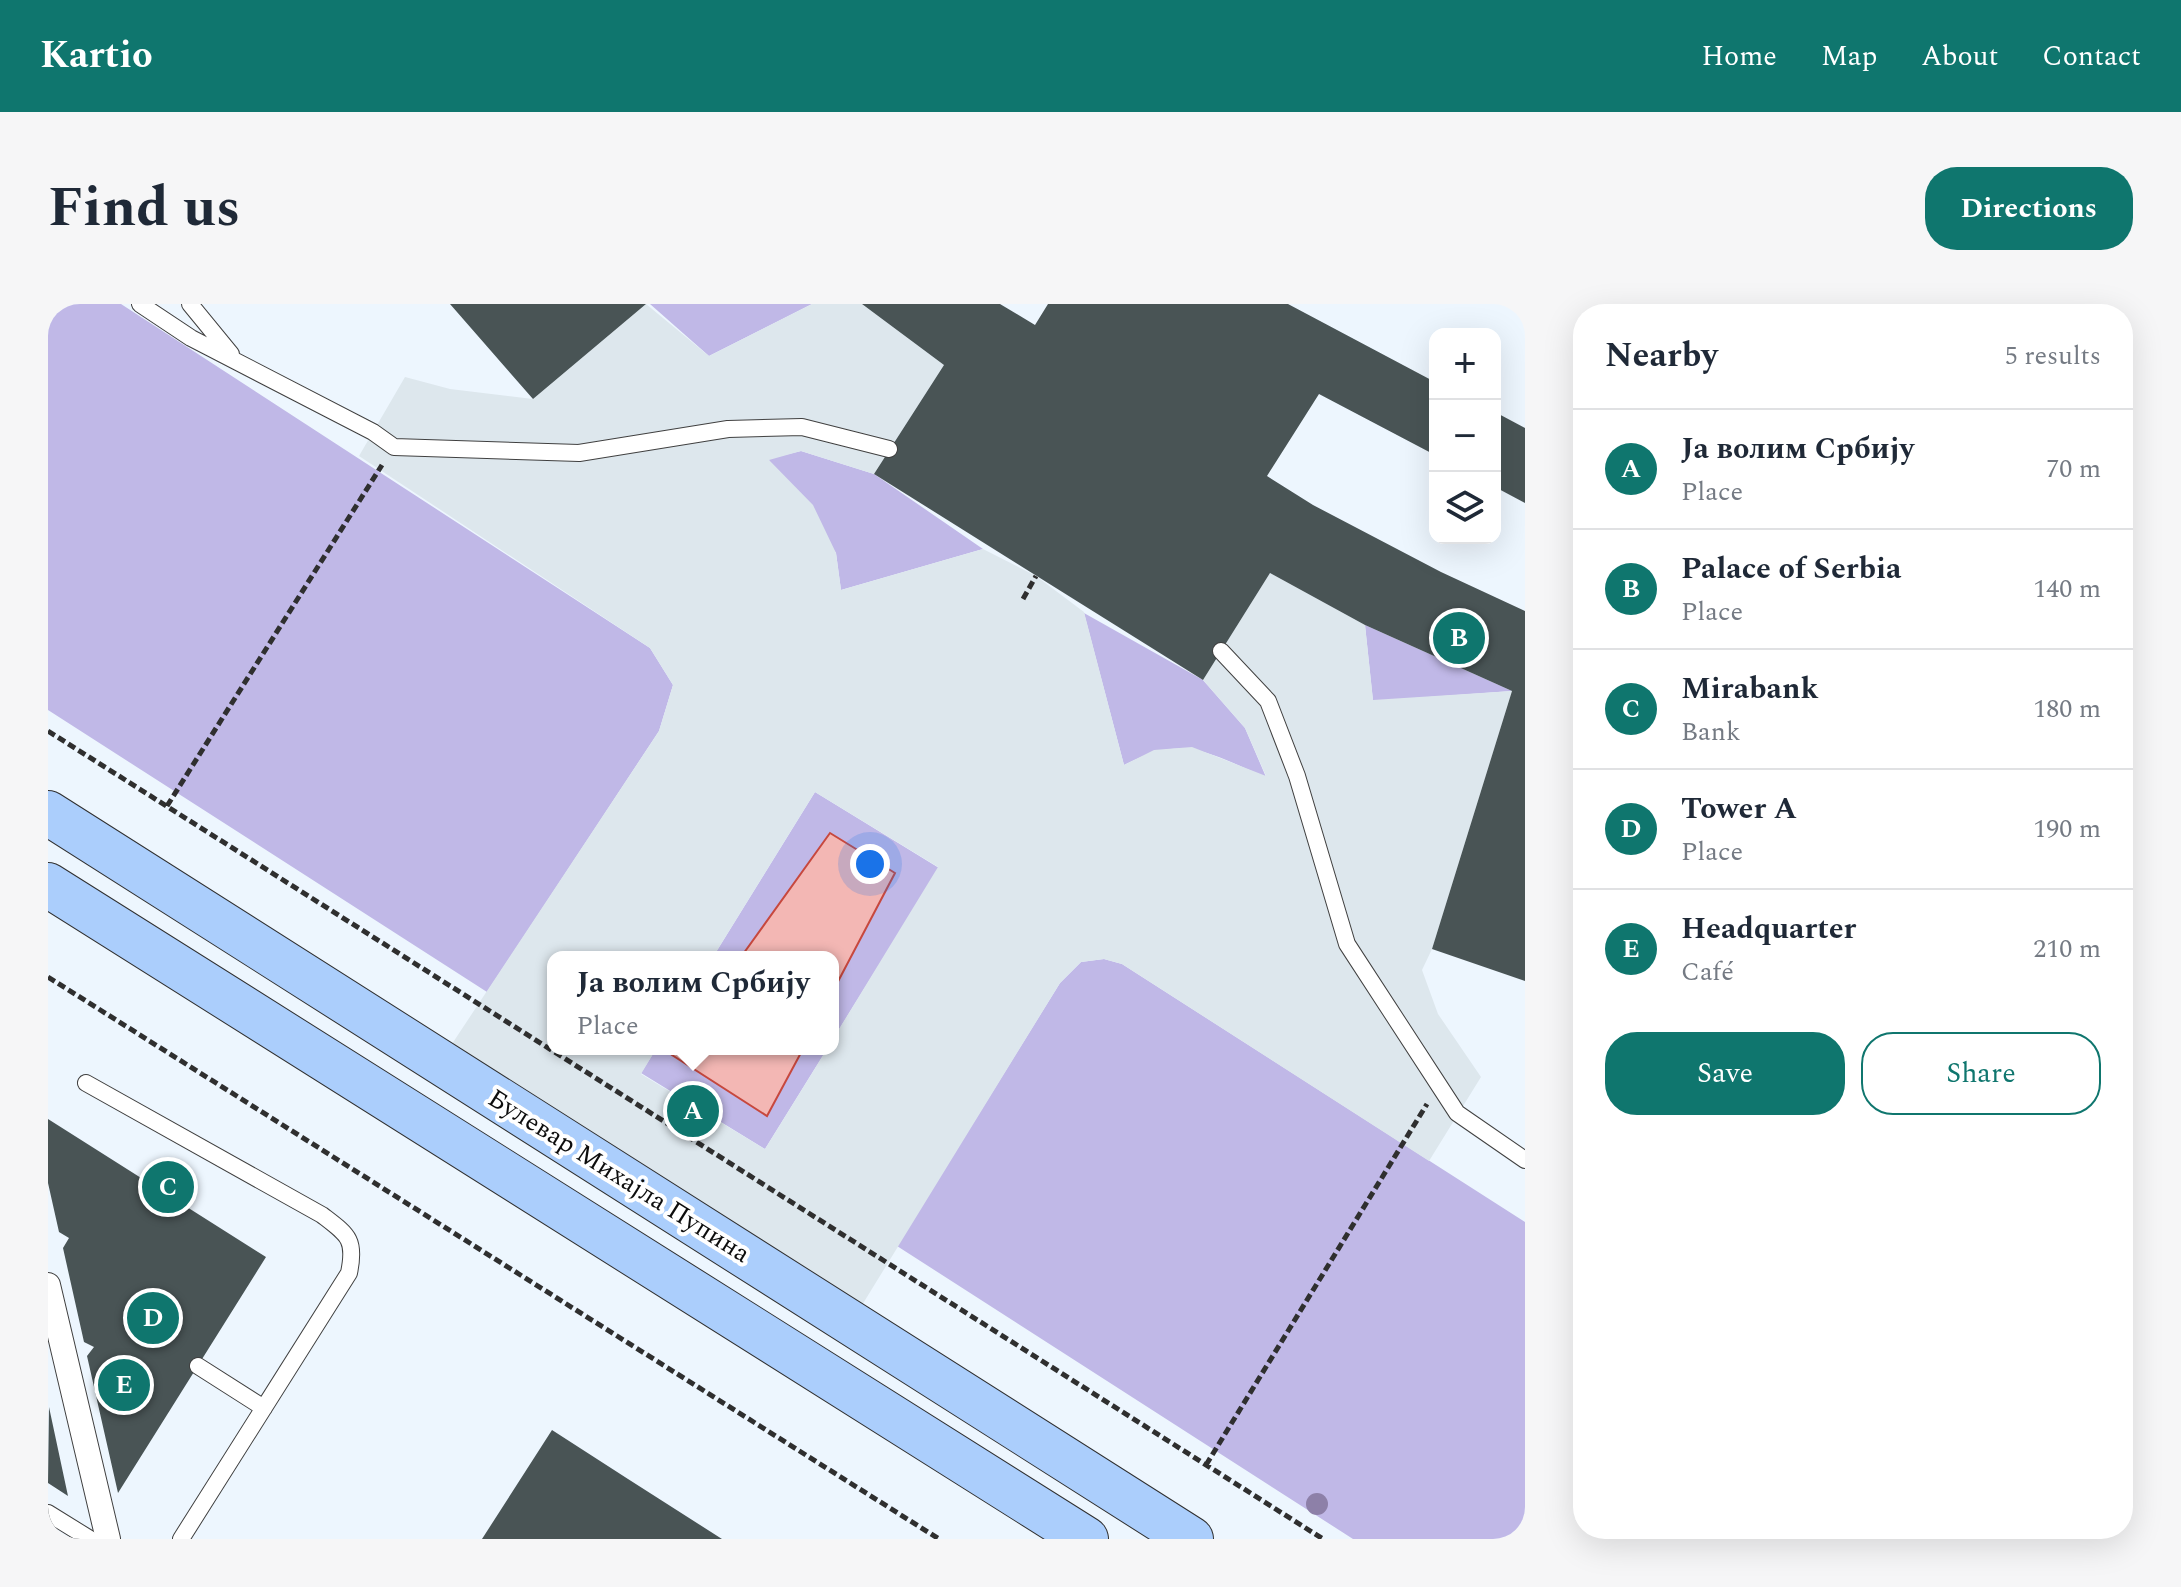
<!DOCTYPE html>
<html lang="en">
<head>
<meta charset="utf-8">
<style>
	:root { --surface:#fff; --page:#f6f6f7; --text:#1f2937; --muted:#747a83; --line:#e0e1e3; --accent:#0f766e }
	body { margin:0; font-family:Spectral,serif; background:var(--page); color:var(--text) }
	.controls { position:absolute; right:24px; top:24px; display:grid; overflow:hidden; border-radius:16px; box-shadow:0 8px 32px #0002 }
	.controls button { width:72px; height:72px; display:grid; place-items:center; padding:0; border:0; border-bottom:2px solid var(--line); background:var(--surface); color:var(--text); font:40px sans-serif }
	.you { position:absolute; left:822px; top:560px; width:28px; height:28px; margin:-20px; border:6px solid #fff; border-radius:50%; background:#1a73e8; box-shadow:0 0 0 12px #1a73e833 }
	.badge { display:grid; place-items:center; width:52px; height:52px; border-radius:50%; background:var(--accent); color:#fff; font-size:26px; font-weight:700 }
	.pin { position:absolute; translate:-50% -50%; border:4px solid #fff; box-shadow:0 2px 8px #0006 }
	.popup { position:absolute; left:499px; top:647px; width:292px; height:104px; box-sizing:border-box; display:grid; place-content:center; border-radius:16px; background:var(--surface); filter:drop-shadow(0 2px 6px #0005); font-size:26px; white-space:nowrap; color:var(--muted) }
	.popup b { font-size:30px; color:var(--text) }
	.popup::after { content:''; position:absolute; left:50%; top:100%; margin-left:-16px; border:16px solid transparent; border-top-color:var(--surface) }
	.list { margin:0; padding:0; list-style:none }
	h2 { display:flex; justify-content:space-between; align-items:center; height:104px; margin:0; padding:0 32px; font-size:34px }
	h2 small { font-size:26px; font-weight:400; color:var(--muted) }
	.list li { display:grid; grid-template-columns:52px 1fr auto; gap:24px; align-items:center; box-sizing:border-box; height:120px; padding:0 32px; border-top:2px solid var(--line) }
	.list b { display:block; font-size:30px; white-space:nowrap }
	.list p { margin:0; font-size:26px; white-space:nowrap; color:var(--muted) }
	.list em { font-size:26px; font-style:normal; color:var(--muted) }
	.actions { display:flex; gap:16px; padding:24px 32px }
	.actions a { flex:1; padding:18px 0; border:2px solid var(--accent); border-radius:32px; text-align:center; font-size:28px; color:var(--accent) }
	.actions .main { background:var(--accent); color:#fff }
	.icon { flex:none; width:44px; height:44px; fill:none; stroke:currentColor; stroke-width:2; stroke-linecap:round; stroke-linejoin:round }
	.map { position:relative; flex:none; width:1477px; height:1235px; overflow:hidden; border-radius:32px }
	header { display:flex; align-items:center; gap:48px; box-sizing:border-box; height:112px; padding:0 40px; background:var(--accent); color:#fff }
	header strong { font-size:38px }
	nav { display:flex; gap:44px; margin-inline-start:auto; font-size:28px }
	.intro { display:flex; align-items:center; justify-content:space-between; box-sizing:border-box; height:192px; padding:0 48px }
	h1 { margin:0; font-size:56px }
	.button { padding:20px 36px; border-radius:32px; background:var(--accent); color:#fff; font-size:28px; font-weight:700 }
	main { display:flex; gap:48px; padding:0 48px }
	aside { flex:1; background:var(--surface); border-radius:32px; box-shadow:0 8px 32px #0002 }
	.map>svg:first-child { display:block }
	.green { fill:#c0b8e7 }
	.plaza { fill:#dde7ed; fill-rule:evenodd }
	.water { fill:#f3b7b4; stroke:#c7483e; stroke-width:2 }
	.building { fill:#495455 }
	.lines { fill:none; stroke-linecap:round; stroke-linejoin:round }
	.service-casing { stroke:#404040; stroke-width:18 }
	.pedestrian-casing { stroke:#404040; stroke-width:26 }
	.secondary-casing { stroke:#2f2f2f; stroke-width:46 }
	.path { stroke:#2f2f2f; stroke-width:5; stroke-dasharray:8 4; stroke-linecap:butt }
	.service { stroke:#fff; stroke-width:16 }
	.pedestrian { stroke:#fff; stroke-width:24 }
	.secondary { stroke:#abcefc; stroke-width:44 }
	.tree { fill:#8d80a8 }
	.labels { text-anchor:middle; dominant-baseline:central; stroke-width:8; stroke-linejoin:round; paint-order:stroke }
	.street-label { font-size:26px; fill:#0d0d0d; stroke:#fff }
</style>
</head>
<body>
<header>
<strong>Kartio</strong>
<nav><a>Home</a><a>Map</a><a>About</a><a>Contact</a></nav>
</header>
<div class="intro"><h1>Find us</h1><a class="button">Directions</a></div>
<main>
<div class="map">
<svg width="1477" height="1235" viewBox="0 0 1477 1235">
	<rect width="100%" height="100%" fill="#edf6fe"/>
	<path class="green" d="M0 0H73L602 344 625 381 611 427 439 688 0 406Z
		M602 0H764L661 52Z
		M753 147 826 170 935 245 793 286 788 249 720 155Z
		M1036 309 1155 376 1197 424 1218 473C1159 449 1137 429 1076 461Z
		M1317 321 1464 387 1325 397Z
		M767 488 891 564 785 735V653H665Z
		M1056 655 1074 660 1477 918V1235H1305L849 942 1012 679 1033 658Z
		M608 745H779L717 845 593 769Z"/>
	<path class="plaza" d="M598 0 661 52 764 0H814L896 61 826 170 753 147 721 156 765 201 788 249 793 286 935 245 988 272 1036 308 1076 461 1106 446 1144 443 1218 472 1197 424 1155 376 1222 269 1317 321 1325 396 1464 387 1384 645 1374 666 1390 710 1433 773 1381 857 1074 660 1056 655 1033 658 1012 679 803 1019 396 752 611 427 625 381 602 344 311 152 357 73 402 85 485 95ZM767 488 890 563 785 735V745H779L717 845 593 770 608 745H505V653H665Z"/>
	<path class="water" d="M782 529 847 569 785 687V653H693Z
		M628 745H755L719 812 624 751Z"/>
	<path class="building" d="M402 0H598L485 95Z
		M814 0H952L987 21 1000 0H1240L1387 78V151L1271 90 1219 172 1265 201 1393 268 1477 307V677L1384 645 1464 387 1317 321 1222 269 1155 376 826 170 896 61Z
		M1447 108 1477 124V199L1447 183Z
		M0 815 218 953 70 1189 39 1052 46 1043 36 1038 15 944 21 934 11 928 0 879Z
		M1 1103 20 1192 0 1179Z
		M504 1126 580 1175 674 1235H434Z"/>
	<g class="lines">
		<defs>
			<path id="service" d="M92 0 143 34 325 128 346 143 531 149 680 125 754 123 841 145
				M142 0 183 50
				M1173 347 1220 397 1249 472 1299 640 1409 809 1477 856
				M38 779 274 911C300 931 308 935 301 969L133 1235
				M150 1062 216 1104
				M0 1209 42 1235"/>
			<path id="pedestrian" d="M0 981 60 1235"/>
			<path id="secondary" d="M0 509 1143 1235
				M0 581 1038 1235"/>
		</defs>
		<use href="#service" class="service-casing"/>
		<use href="#pedestrian" class="pedestrian-casing"/>
		<use href="#secondary" class="secondary-casing"/>
		<path class="path" d="M975 295 988 272
			M0 427 1275 1235
			M119 502 334 161
			M0 673 891 1235
			M1158 1161 1379 800"/>
		<use href="#service" class="service"/>
		<use href="#pedestrian" class="pedestrian"/>
		<use href="#secondary" class="secondary"/>
	</g>
	<circle class="tree" cx="1269" cy="1200" r="11"/>
	<g class="labels">
		<g class="street-label">
			<text transform="translate(571 872) rotate(32)">Булевар Михајла Пупина</text>
		</g>
	</g>
</svg>
<div class="controls">
<button>+</button>
<button>−</button>
<button><svg class="icon" aria-label="layers" viewBox="0 0 24 24"><path d="M12 4l9 5-9 5-9-5zM3 14l9 5 9-5"/></svg></button>
</div>
<div class="you"></div>
<div class="pin badge" style="left:645px;top:807px">A</div>
<div class="popup"><b>Ја волим Србију</b>Place</div>
<div class="pin badge" style="left:1411px;top:334px">B</div>
<div class="pin badge" style="left:120px;top:883px">C</div>
<div class="pin badge" style="left:105px;top:1014px">D</div>
<div class="pin badge" style="left:76px;top:1081px">E</div>
</div>
<aside>
<h2>Nearby<small>5 results</small></h2>
<ul class="list">
<li><span class="badge">A</span><div><b>Ја волим Србију</b><p>Place</p></div><em>70 m</em></li>
<li><span class="badge">B</span><div><b>Palace of Serbia</b><p>Place</p></div><em>140 m</em></li>
<li><span class="badge">C</span><div><b>Mirabank</b><p>Bank</p></div><em>180 m</em></li>
<li><span class="badge">D</span><div><b>Tower A</b><p>Place</p></div><em>190 m</em></li>
<li><span class="badge">E</span><div><b>Headquarter</b><p>Café</p></div><em>210 m</em></li>
</ul>
<div class="actions"><a class="main">Save</a><a>Share</a></div>
</aside>
</main>
</body>
</html>
